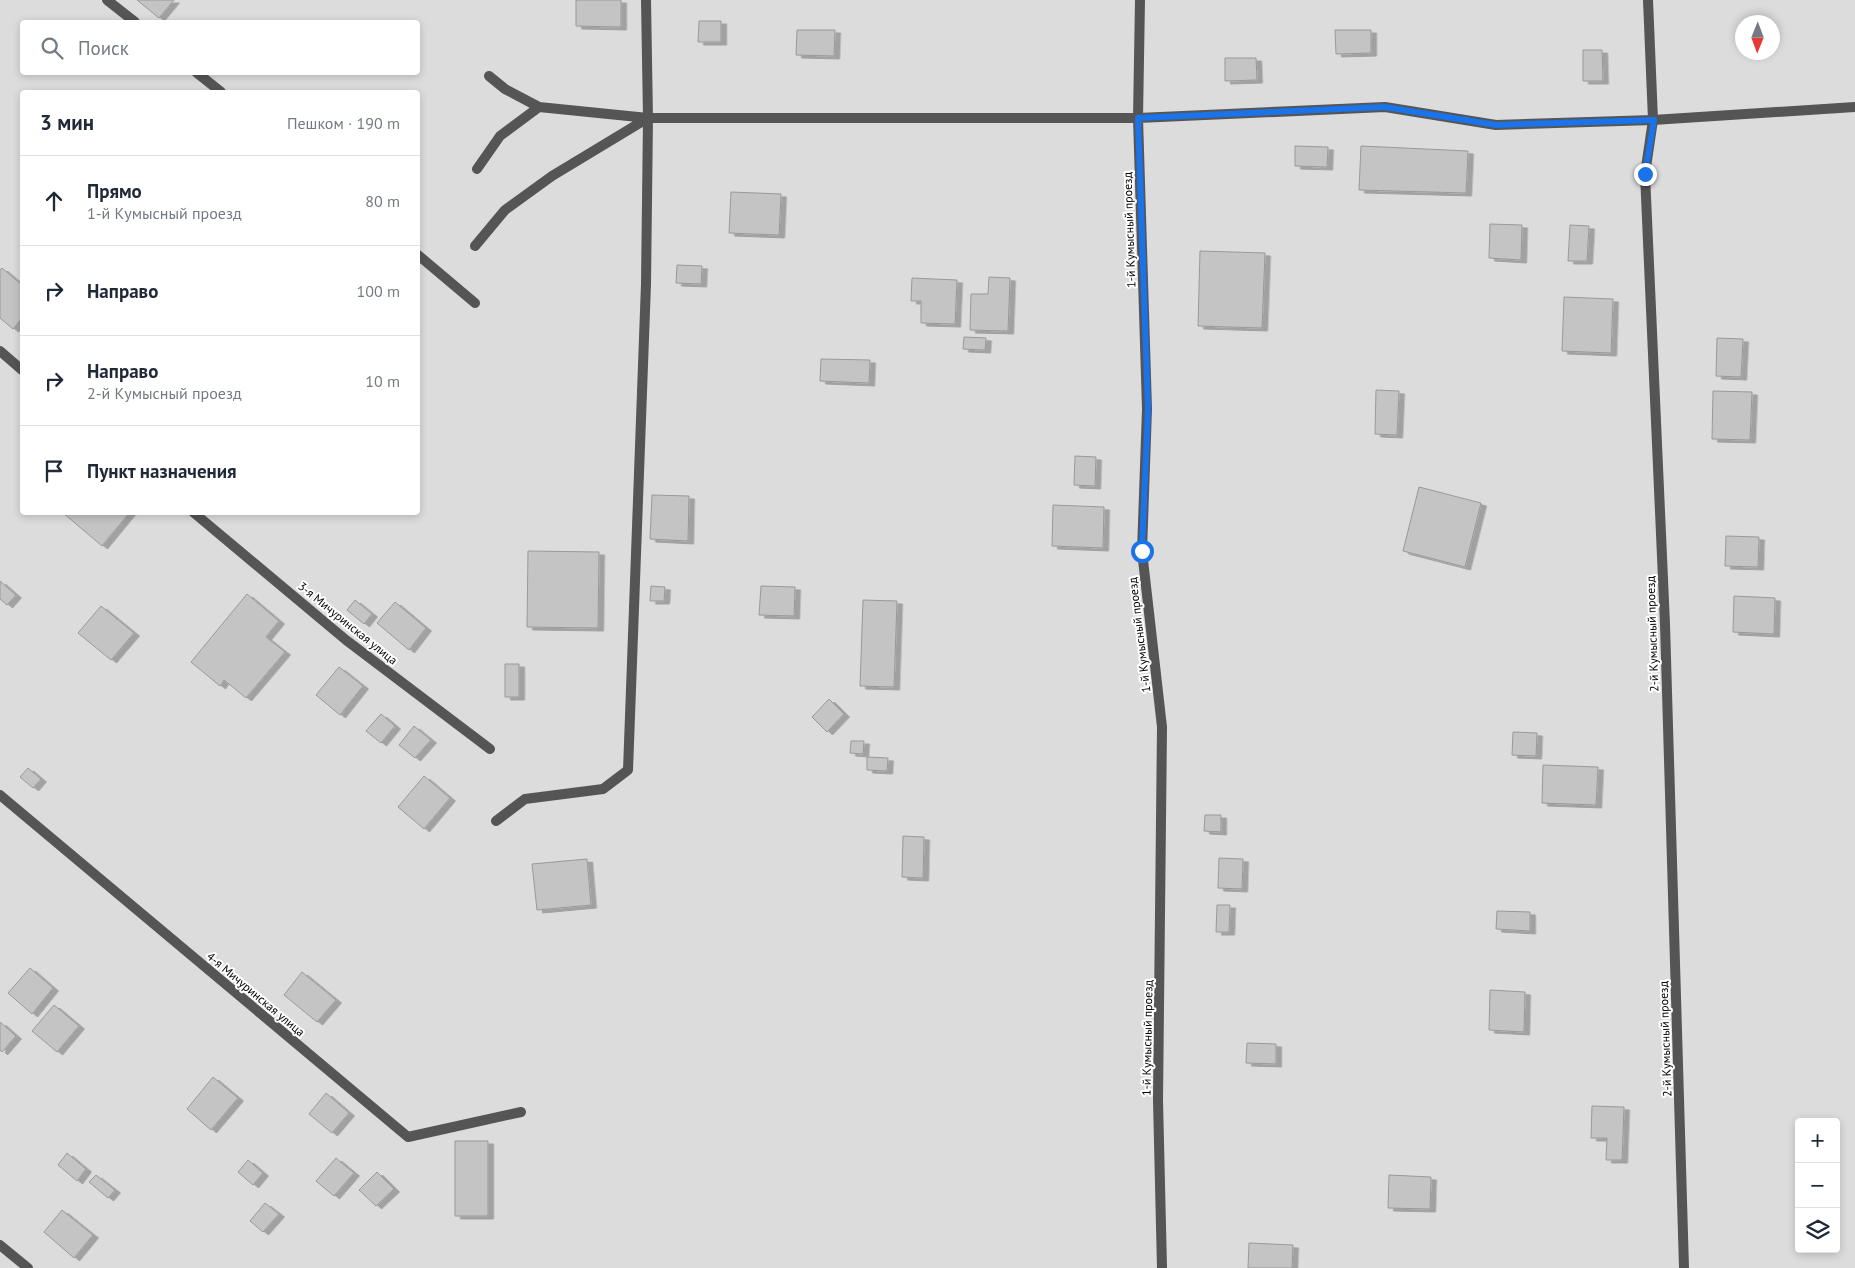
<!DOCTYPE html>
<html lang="ru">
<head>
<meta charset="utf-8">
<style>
	:root { --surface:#fff; --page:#f6f6f7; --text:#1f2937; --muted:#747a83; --line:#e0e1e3 }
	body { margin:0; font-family:"PT Sans",sans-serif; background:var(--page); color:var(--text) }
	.controls { position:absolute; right:15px; bottom:15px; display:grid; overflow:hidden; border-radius:5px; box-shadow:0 2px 8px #0003 }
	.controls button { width:45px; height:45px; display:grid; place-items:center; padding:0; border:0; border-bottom:1px solid var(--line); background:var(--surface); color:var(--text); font:25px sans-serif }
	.compass { position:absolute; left:1735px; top:15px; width:45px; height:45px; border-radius:50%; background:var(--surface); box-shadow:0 2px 8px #0003; rotate:181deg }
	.stop { position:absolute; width:15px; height:15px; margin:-11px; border:4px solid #1a73e8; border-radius:50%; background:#fff }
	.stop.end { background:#1a73e8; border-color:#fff; box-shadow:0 1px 5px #0008 }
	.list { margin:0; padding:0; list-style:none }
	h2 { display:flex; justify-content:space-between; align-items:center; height:65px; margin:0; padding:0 20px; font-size:21px }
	h2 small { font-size:16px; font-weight:400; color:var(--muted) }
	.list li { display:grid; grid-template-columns:32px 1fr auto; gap:15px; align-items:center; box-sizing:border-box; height:90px; padding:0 20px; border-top:1px solid var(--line) }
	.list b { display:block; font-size:19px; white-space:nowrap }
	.list p { margin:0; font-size:16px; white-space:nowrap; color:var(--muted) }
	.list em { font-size:16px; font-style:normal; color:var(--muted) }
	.icon { flex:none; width:28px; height:28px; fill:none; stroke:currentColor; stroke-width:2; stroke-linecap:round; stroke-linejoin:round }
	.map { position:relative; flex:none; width:1855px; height:1268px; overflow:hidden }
	.search { position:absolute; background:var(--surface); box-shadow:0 2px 8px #0003; left:20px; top:20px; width:400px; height:55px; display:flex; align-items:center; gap:12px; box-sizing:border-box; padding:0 18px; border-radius:5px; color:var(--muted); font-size:19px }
	.panel { position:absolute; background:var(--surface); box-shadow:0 2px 8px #0003; left:20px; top:90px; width:400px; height:425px; border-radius:5px }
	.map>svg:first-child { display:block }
	.green { fill:#dcdcdc; fill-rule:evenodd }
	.building { fill:#c4c4c4; stroke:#999; filter:url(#shadow) }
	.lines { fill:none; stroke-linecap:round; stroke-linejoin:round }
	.lane { stroke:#555; stroke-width:10 }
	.route { stroke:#1a73e8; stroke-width:6 }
	.labels { text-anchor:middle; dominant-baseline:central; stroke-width:4; stroke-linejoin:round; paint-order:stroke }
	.street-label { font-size:12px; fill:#000; stroke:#fff }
</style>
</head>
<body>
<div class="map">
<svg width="1855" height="1268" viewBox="0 0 1855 1268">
	<defs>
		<filter id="shadow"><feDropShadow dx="5.5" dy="3" stdDeviation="0" flood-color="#0004"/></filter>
	</defs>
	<rect width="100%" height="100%" fill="#fff"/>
	<path class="green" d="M0 0H1855V1268H0ZM22 22H418V72H22ZM1742 22H1772V52H1742ZM22 92H418V512H22ZM1799 1122H1836V1249H1799Z"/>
	<path class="building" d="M137 0H174L159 18Z
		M576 0H621V27L576 26Z
		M699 21H721V42H698Z
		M797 30H835L834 56 796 55Z
		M1335 30H1371V53L1336 54Z
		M1583 50H1602L1603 81H1583Z
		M1225 58H1256L1257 80 1225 81Z
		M1295 146 1328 147 1327 167 1295 166Z
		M1361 146 1468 151 1466 193 1359 190Z
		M731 192 781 194 779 235 729 233Z
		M1490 224 1522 225 1521 260 1489 258Z
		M1570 225 1589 226 1587 261H1568Z
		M1200 251 1265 253 1262 328 1198 326Z
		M677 265 702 266 701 284 676 283Z
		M2 268 22 285V318L13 329 0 318V270Z
		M989 277 1010 278 1008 331 970 330 971 294H988Z
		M912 278 957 280 955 324 921 323V301H911Z
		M1564 297 1613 299 1611 353 1562 351Z
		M964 337 986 338 985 350 963 349Z
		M1717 338 1743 339 1741 377 1716 376Z
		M821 359 870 360 869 383 820 381Z
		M1376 390 1399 391 1397 435 1375 434Z
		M1713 391 1752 392 1750 440 1712 439Z
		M1075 456 1096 457 1095 486 1074 485Z
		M1419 487 1481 503 1465 567 1403 551Z
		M652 495 689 496 688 541 650 539Z
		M1053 505 1104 507 1103 548 1052 546Z
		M62 512H130L102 546Z
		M1726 536 1759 537 1758 567 1725 566Z
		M528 551 599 552 598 628 527 627Z
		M0 581 16 595 7 605 0 599Z
		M651 586 665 587 664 601H650Z
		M761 586 795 587 794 616 759 615Z
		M247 594 279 621 266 637 285 652 246 698 224 680 220 686 191 662Z
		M1734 596 1775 598 1774 634 1733 632Z
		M355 600 372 614 364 624 347 610Z
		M863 600 897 601 894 687 860 686Z
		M395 602 426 628 409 650 377 623Z
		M101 606 134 633 111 660 78 633Z
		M505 664H519V697H505Z
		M339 667 363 686 340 715 316 695Z
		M829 699 844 714 827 732 812 717Z
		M381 714 395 726 381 743 366 731Z
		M414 726 431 740 415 758 399 745Z
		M1513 732 1537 733 1536 756 1512 755Z
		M851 741H864L863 754 850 753Z
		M867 757 888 758 887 771 867 770Z
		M1543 765 1598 767 1596 805 1542 803Z
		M28 768 41 779 33 788 20 777Z
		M424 776 450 798 424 829 398 807Z
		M1205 815H1221V832L1204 831Z
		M903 836 924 837 923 878 902 877Z
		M1219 858 1243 859 1242 889 1218 888Z
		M587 859 591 905 537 910 532 864Z
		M1217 905H1230L1229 932H1216Z
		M1497 911 1530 912V931L1496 929Z
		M30 968 53 988 32 1014 8 993Z
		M302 972 336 1000 317 1022 284 995Z
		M1490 990 1525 992 1524 1032 1489 1030Z
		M54 1005 79 1026 57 1052 32 1031Z
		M0 1022 16 1036 2 1052 0 1050Z
		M1247 1043 1276 1044V1064L1246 1063Z
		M213 1077 238 1098 211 1130 187 1109Z
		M326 1093 349 1113 332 1133 309 1114Z
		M1592 1106 1624 1107 1622 1160H1606L1607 1138H1591Z
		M455 1141H488V1216H455Z
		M67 1153 86 1169 77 1181 58 1165Z
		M336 1158 354 1173 334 1196 316 1181Z
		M248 1160 263 1173 253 1185 238 1172Z
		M377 1172 394 1189 376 1206 359 1190Z
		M96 1175 115 1190 108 1198 89 1182Z
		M1389 1175 1431 1177 1430 1209 1388 1208Z
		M265 1203 279 1214 263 1232 250 1221Z
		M62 1210 93 1235 74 1258 44 1232Z
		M1249 1243 1293 1245 1292 1268H1248Z"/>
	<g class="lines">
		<path class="lane" d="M107 0 135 22
			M646 0 648 118H1138L1385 107 1496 125 1653 120 1855 107
			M1140 0 1138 118 1147 409 1142 551 1162 727 1158 1100 1162 1268
			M1648 0 1653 120 1645 174 1665 624 1684 1268
			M196 72 221 92
			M489 76 505 89 539 107
			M477 169 500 136 539 107 648 118
			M475 246 505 210 552 176 648 118
			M418 255 475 303
			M0 351 22 370
			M193 512 346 640 490 749
			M0 795 408 1137 521 1112
			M496 821 525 799 603 789 628 770 646 284 648 118
			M0 1245 28 1268"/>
	</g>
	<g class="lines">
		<path class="route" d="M1142 551 1148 409 1138 118 1385 107 1496 125 1654 120 1645 174"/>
	</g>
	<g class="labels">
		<g class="street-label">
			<text transform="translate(1129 230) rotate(-92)">1-й Кумысный проезд</text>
			<text transform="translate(348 623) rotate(39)">3-я Мичуринская улица</text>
			<text transform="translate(1652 634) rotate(-92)">2-й Кумысный проезд</text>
			<text transform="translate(1139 635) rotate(-97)">1-й Кумысный проезд</text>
			<text transform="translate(256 994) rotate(40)">4-я Мичуринская улица</text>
			<text transform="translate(1147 1038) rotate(-89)">1-й Кумысный проезд</text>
			<text transform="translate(1665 1039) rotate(-92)">2-й Кумысный проезд</text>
		</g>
	</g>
</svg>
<div class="controls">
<button>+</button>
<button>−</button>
<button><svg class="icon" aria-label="layers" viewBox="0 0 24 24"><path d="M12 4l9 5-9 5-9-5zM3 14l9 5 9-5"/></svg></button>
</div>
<svg class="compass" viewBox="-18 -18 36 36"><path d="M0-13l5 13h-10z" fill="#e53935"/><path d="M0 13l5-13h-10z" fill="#747a83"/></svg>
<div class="stop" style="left:1142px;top:551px"></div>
<div class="stop end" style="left:1645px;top:174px"></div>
<div class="search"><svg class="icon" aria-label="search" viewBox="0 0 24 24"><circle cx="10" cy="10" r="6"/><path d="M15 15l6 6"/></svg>Поиск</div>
<section class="panel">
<h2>3 мин<small>Пешком · 190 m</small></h2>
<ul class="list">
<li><svg class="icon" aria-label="ahead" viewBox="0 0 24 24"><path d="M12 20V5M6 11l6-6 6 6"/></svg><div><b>Прямо</b><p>1-й Кумысный проезд</p></div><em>80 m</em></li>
<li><svg class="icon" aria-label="right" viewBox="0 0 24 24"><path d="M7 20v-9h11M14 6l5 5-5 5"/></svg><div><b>Направо</b></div><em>100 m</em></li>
<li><svg class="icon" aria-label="right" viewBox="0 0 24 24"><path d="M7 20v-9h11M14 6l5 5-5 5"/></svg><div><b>Направо</b><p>2-й Кумысный проезд</p></div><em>10 m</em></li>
<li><svg class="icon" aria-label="arrive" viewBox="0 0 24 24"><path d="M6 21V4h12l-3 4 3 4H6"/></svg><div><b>Пункт назначения</b></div></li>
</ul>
</section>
</div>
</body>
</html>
